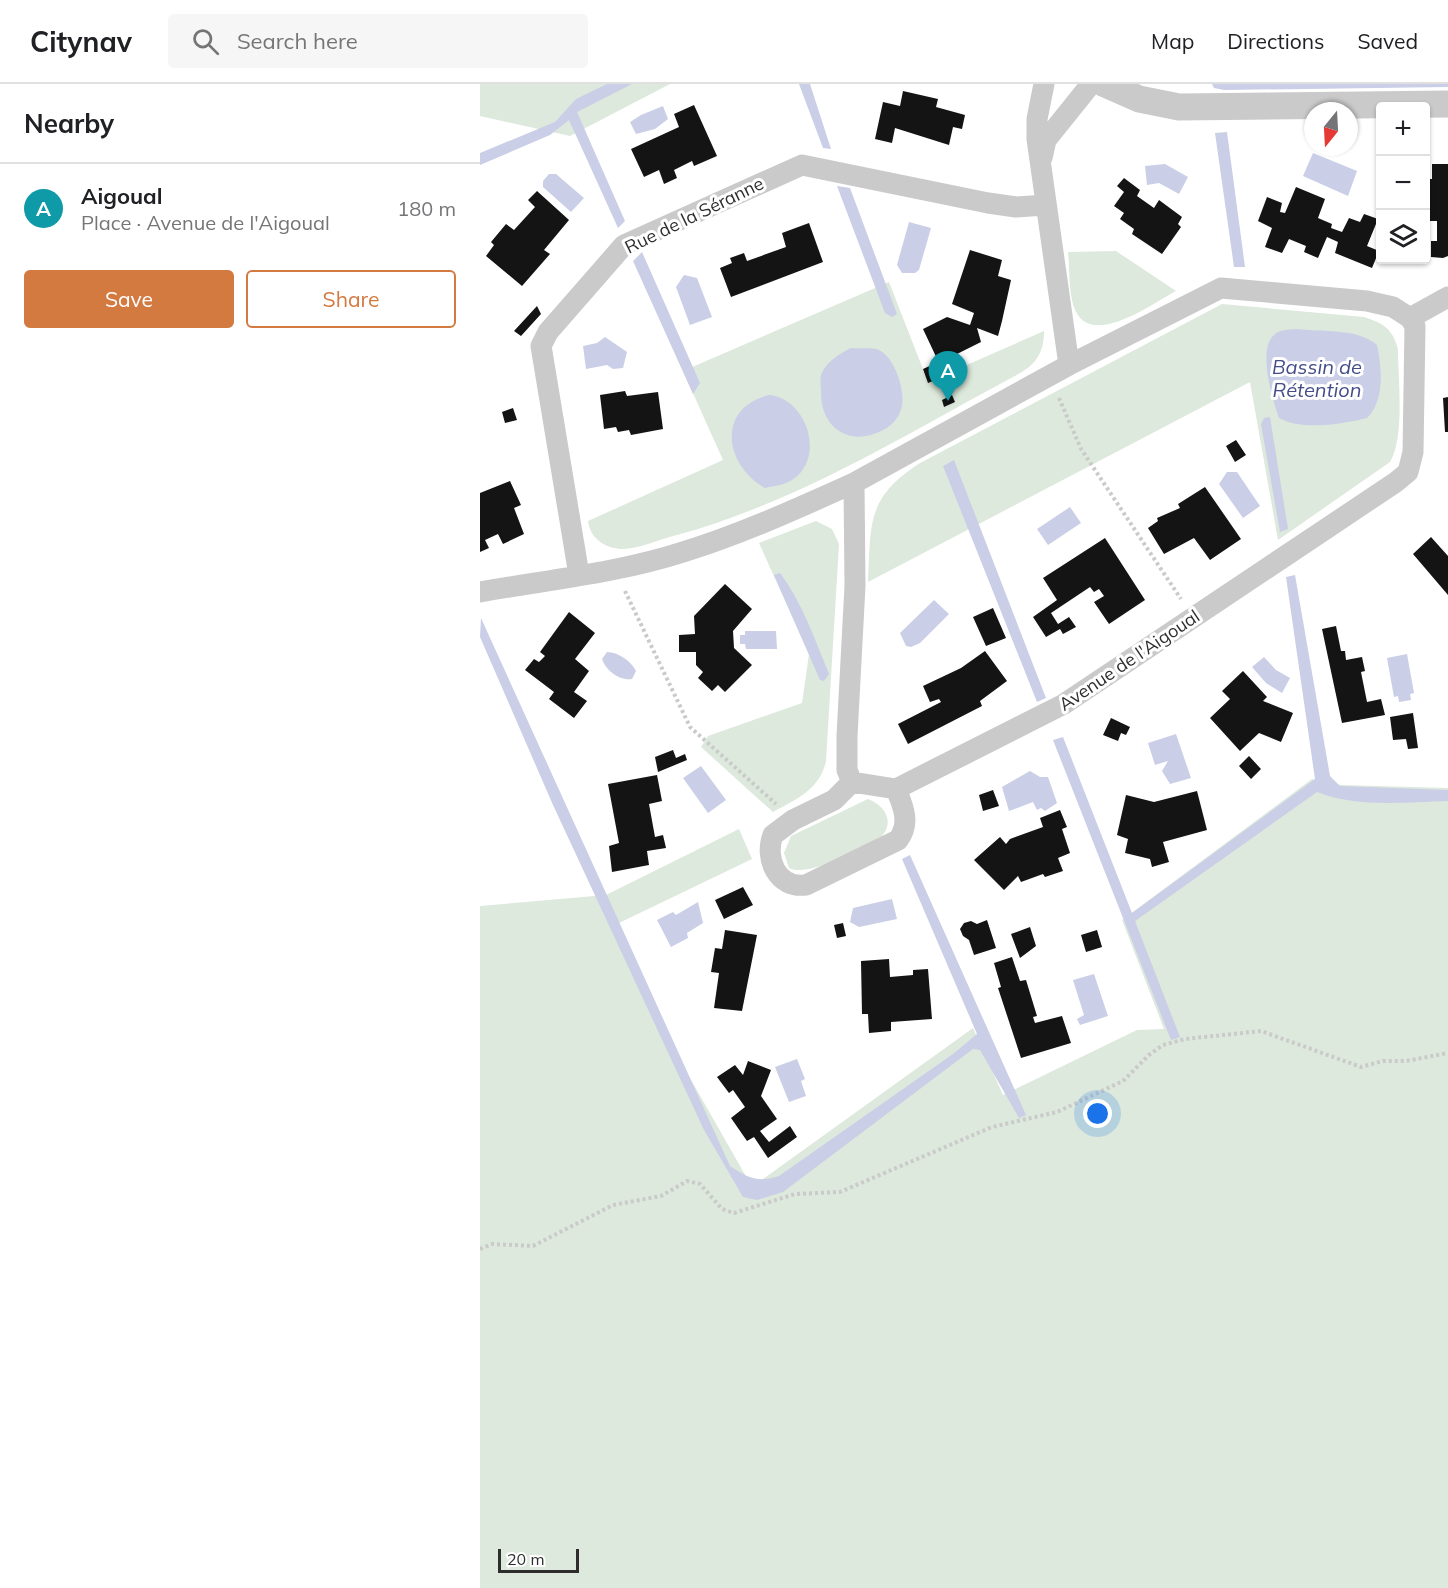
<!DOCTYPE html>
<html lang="en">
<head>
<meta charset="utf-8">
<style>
	:root { --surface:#fff; --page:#f6f6f6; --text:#202124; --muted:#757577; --line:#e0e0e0; --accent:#d37a40 }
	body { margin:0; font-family:Mulish,sans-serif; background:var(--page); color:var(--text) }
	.controls { position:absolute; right:18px; top:18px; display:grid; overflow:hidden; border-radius:6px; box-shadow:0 2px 4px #0004 }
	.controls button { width:54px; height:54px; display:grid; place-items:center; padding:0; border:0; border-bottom:2px solid var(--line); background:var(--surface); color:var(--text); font:30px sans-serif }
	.compass { position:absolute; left:824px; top:18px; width:54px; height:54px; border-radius:50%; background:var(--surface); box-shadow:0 2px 4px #0004; rotate:198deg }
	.scale { position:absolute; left:18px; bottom:15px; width:81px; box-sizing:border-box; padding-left:6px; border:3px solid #2d2d2d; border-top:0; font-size:16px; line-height:21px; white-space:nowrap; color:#2d2d2d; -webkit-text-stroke:4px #fff; paint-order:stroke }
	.you { position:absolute; left:618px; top:1030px; width:21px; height:21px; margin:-15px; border:4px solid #fff; border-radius:50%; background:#1a73e8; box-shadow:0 0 0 9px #1a73e833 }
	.badge { display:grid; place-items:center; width:39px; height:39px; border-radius:50%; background:var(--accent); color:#fff; font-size:20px; font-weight:700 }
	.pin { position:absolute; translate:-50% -50px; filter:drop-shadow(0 2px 3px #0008) }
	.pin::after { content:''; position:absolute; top:32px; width:21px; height:18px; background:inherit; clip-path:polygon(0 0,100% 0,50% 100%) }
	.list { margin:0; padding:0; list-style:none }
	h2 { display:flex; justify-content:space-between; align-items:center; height:78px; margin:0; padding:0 24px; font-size:26px }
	h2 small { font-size:20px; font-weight:400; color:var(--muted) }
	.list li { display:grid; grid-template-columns:39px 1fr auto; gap:18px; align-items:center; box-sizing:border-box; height:90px; padding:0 24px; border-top:2px solid var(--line) }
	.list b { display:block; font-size:22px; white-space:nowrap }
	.list p { margin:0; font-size:20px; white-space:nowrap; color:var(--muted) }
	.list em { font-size:20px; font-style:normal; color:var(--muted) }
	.actions { display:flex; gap:12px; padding:18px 24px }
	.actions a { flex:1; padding:14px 0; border:2px solid var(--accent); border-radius:6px; text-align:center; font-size:21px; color:var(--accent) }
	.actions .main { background:var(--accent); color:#fff }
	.icon { flex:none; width:33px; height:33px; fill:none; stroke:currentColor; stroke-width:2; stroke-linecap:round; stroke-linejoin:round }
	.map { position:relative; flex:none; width:968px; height:1504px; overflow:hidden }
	header { display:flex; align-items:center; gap:36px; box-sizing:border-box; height:84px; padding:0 30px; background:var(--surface); border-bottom:2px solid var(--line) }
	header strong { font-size:28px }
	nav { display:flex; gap:33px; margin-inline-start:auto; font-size:21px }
	.search { width:420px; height:54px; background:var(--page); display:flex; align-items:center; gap:15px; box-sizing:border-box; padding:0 21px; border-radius:6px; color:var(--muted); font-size:22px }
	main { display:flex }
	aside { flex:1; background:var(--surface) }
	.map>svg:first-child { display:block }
	.green { fill:#dde9dc }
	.water { fill:#cacee7 }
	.building { fill:#141414 }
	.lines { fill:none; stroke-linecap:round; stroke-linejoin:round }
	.path { stroke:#cacaca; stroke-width:4; stroke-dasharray:3 3; stroke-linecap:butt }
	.minor { stroke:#cacaca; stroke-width:21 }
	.tertiary { stroke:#cacaca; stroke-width:27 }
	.labels { text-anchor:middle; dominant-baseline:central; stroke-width:6; stroke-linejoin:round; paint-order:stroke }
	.street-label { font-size:18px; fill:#2d2d2d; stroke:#fff }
	.water-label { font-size:20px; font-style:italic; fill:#444d87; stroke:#fff }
</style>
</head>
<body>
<header>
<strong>Citynav</strong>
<div class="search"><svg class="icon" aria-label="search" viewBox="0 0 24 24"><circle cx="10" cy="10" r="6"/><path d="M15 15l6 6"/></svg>Search here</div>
<nav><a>Map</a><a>Directions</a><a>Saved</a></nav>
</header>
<main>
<aside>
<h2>Nearby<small></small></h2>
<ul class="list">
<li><span class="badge" style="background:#0f9aa8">A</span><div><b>Aigoual</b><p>Place · Avenue de l'Aigoual</p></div><em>180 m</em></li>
</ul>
<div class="actions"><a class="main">Save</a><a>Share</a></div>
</aside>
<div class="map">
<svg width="968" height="1504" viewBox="0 0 968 1504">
	<rect width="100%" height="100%" fill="#fff"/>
	<path class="green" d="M0 0H190L90 52 0 32Z
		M636 167 696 207C673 219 614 263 596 228 588 212 590 186 588 168Z
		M409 198 448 298 564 247C564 266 558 278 542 288 431 347 319 418 197 451 180 455 161 464 144 465 126 465 110 455 108 437L243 376 203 287Z
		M742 220 884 233C903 239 913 245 918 265 918 295 925 353 910 378L798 456 770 298 388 498C391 439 386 414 440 379Z
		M336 437 352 445 359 460 346 677C340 705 317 715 293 728L221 663 228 652 322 619 329 570 279 459Z
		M832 695 861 701 968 704V1504H0V822L126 811 259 745 272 775 139 839 206 987 272 1103 493 944 523 1011 657 946 684 945 642 836Z
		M388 715C404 721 415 737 402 752 385 764 328 794 309 784L304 769 311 752Z"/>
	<path class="water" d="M127 0H152L97 28 145 137 138 144 89 36 70 51 0 81V69L75 38 96 15Z
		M319 0H330L351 65 343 64Z
		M732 0H968V3L744 6 734 4Z
		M183 22 188 35 175 45 156 50 150 38 161 31Z
		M747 48 765 183H754L735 49Z
		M833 69 877 87 868 112 823 92Z
		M685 80 708 93 699 110 679 99 667 101 665 82Z
		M69 90H76L104 114 91 128 63 103V97Z
		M357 102 370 104 417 230 412 233 405 229Z
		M429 138 451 144 439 186 435 189H422L417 181Z
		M162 168 220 299 213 310 153 177Z
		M204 191 217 194 232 233 210 241 196 203Z
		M817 245C841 248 878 244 897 261 902 284 905 316 887 334 862 340 823 347 799 334 793 317 777 265 794 251 800 245 808 246 817 245Z
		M125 253 147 268 143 284 133 285 127 281 106 285 103 262 117 259Z
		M371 264C379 265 392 263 399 266 415 274 425 306 422 322 419 335 411 343 399 348 368 362 341 343 341 309 341 304 340 296 341 291 346 278 359 270 371 264Z
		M289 311C326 314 347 373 312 396 304 401 294 402 285 404 244 381 236 324 289 311Z
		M790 333 808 445 800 448 781 340 784 334Z
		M474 376 566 614 557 618 463 382Z
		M747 388H757L780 422 763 434 739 400Z
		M590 423 601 439 568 461 557 445Z
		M300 489C322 518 335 556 349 590L344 597 340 596 294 491Z
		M815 491 850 692 860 702 968 706V717C925 718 877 724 837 708L655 837 700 953 691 956 573 656 583 653 652 829 835 695 806 493Z
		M454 516 469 530 440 559 431 563 426 562 420 549Z
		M1 534 250 1082C268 1094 278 1099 299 1092L473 970 497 950 422 775 430 771 546 1031 539 1034 500 966 493 965 303 1108 277 1116 263 1113 224 1046 73 721 0 553Z
		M265 547H296L297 565H266L265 560H260V551H265Z
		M127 568C138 568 151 577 156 587L152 595C140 597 126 587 122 575Z
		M927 570 934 609 930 610 931 616 919 618 918 612 914 613 907 574Z
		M784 573 796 586 810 594 802 609 786 599 772 583Z
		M696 650 711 694 690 700 682 687 688 677 675 681 668 659Z
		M221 682 246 716 228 729 203 694Z
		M550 687 560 693H568L577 719 565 727 561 724 557 726 553 718 529 727 522 703Z
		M412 815 417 835 379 843 370 838 373 824Z
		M218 818 223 839 207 849 208 854 191 863 177 836 193 828 196 831Z
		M614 890 628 932 600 941 597 935 604 931 593 896Z
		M317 975 325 995 321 997 326 1012 309 1018 295 983Z"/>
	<path class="building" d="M423 7 458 15 456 23 485 31 482 45 473 43 469 61 415 44 412 59 395 55 403 18 420 22Z
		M214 21 237 72 214 82 212 77 194 86 197 94 184 100 179 86 164 93 151 65 199 43 194 30Z
		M952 80H968V172L963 174 951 173V157H957V137H948V130H946V95H952Z
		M644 94 660 106 657 112 674 124 679 116 702 133 698 140 701 143 682 170 652 150 654 145 640 135 644 129 634 122 644 108 637 102Z
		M816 103 845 115 838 134 852 140 851 144 862 148 869 134 880 138 884 130 898 135 887 162 899 167 892 184 855 169 858 158 847 153 838 174 824 168 826 162 809 155 802 169 785 163 792 144 778 137 787 113 802 119 800 128 805 129Z
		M57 107 89 136 64 166 70 170 42 202 6 172 14 161 11 158 26 140 34 146 55 123 48 116Z
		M329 139 343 178 251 213 240 184 252 179 250 174 264 169 267 177 306 163 302 149Z
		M490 166 522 176 518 192 531 196 522 237 518 252 497 244 501 258 459 279 443 245 467 233 490 241 494 229 472 220Z
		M57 222 61 230 41 252 34 247Z
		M454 280 460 294 448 299 443 285Z
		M145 307 147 312 178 308 183 345 151 351 149 346 138 348 136 343 124 345 120 311Z
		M472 311 475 318 464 323 462 316Z
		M968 313V348H965L963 314Z
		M33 324 37 336 25 339 22 328Z
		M756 356 766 371 755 378 746 362Z
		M30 397 41 421 34 424 44 450 23 460 18 450 5 456 9 464 0 468V409Z
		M725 403 761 455 730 476 714 454 684 470 668 444 678 437 677 434 700 424 698 420Z
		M951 453 968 472V511L933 470Z
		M625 454 665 516 629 540 614 518 624 512 619 505 614 508 610 503 571 529 578 540 589 533 596 543 583 550 580 545 566 553 553 533 577 516 563 494Z
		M245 500 272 525 253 547 254 564 272 581 245 608 238 601 232 607 218 594 223 588 216 581V568H199V551L215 550 214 532Z
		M513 524 526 554 506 562 493 533Z
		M89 528 115 549 95 575 109 587 94 608 107 617 94 634 69 615 74 608 45 586 54 575 59 578 65 572 60 568Z
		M856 542 861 567H865L866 576 882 573 885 587 881 588 887 618 901 615 905 631 862 639 842 545Z
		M505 567 527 597 500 617 502 622 428 660 418 640 461 618 459 615 450 618 443 602 481 584Z
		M763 587 787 613 783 617 813 629 801 658 779 649 760 667 730 634 750 615 742 607Z
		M933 629 938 664 928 665 926 655 913 656 910 633Z
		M631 634 650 643 646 651 641 649 638 657 623 651Z
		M193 666 196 674 205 670 207 676 178 688 175 673Z
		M769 672 781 685 771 695 759 682Z
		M177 691 182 717 169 720 175 753 183 751 186 764 167 767 169 781 132 788 129 762 139 759 128 700Z
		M513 706 519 722 503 727 499 711Z
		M717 707 727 746 683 758 689 778 672 783 670 775 645 769 648 755 637 751 646 711 674 718Z
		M580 726 587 743 582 745 590 769 578 774 583 787 565 793 563 790 541 798 538 792 524 806 494 776 520 753 526 760 530 755 563 743 560 734Z
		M263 803 273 821 244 835 235 816Z
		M507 836 516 864 494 871 489 856 483 852 480 845 484 839 491 837 497 840Z
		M363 839 366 852 357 854 354 841Z
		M550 843 556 862 540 874 531 850Z
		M245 846 277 851 262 927 234 924 239 889 231 888 235 864 242 865Z
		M617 846 622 863 606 868 601 851Z
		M532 873 540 897 546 896 557 932 553 933 555 939 582 932 591 959 541 974 518 904 521 903 514 879Z
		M409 875 410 893 433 891V886L448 885 452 935 411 938V947L389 949 388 930H382L381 877Z
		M268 977 291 986 281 1012 297 1035 280 1047 289 1058 310 1042 317 1053 288 1074 274 1053 267 1057 251 1034 265 1023 253 1006 249 1009 237 993 255 981 263 991Z"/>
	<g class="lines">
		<path class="path" d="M579 314 601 365 701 515
			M145 507 210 643 296 720
			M0 1165 12 1160 53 1162 133 1121 181 1112 207 1097 220 1100 242 1125 254 1129 315 1110 360 1108 512 1043 577 1028 643 997 669 971 683 961 705 955 781 947 881 983 903 977H926L968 969"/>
		<path class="minor" d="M564 0 557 35V55L589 281 374 399 375 502 367 652V686L372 698 416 705 584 620 916 398 928 388 933 368 935 242 930 234 913 223 887 217 741 204 589 281
			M562 74 566 56 611 0
			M930 234 968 213
			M99 491 61 262 68 248 144 161 322 81 508 119 536 123 566 121
			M0 508C67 496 138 489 203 468 262 450 318 424 374 399
			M372 698 354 716 313 736 293 751C284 774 297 805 326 801L418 756C431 739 423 722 416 705"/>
		<path class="tertiary" d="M625 0 659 15 699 23 968 20"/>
	</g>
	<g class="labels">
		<g class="street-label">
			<text transform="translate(214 131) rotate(-26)">Rue de la Séranne</text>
			<text transform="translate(649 576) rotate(-34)">Avenue de l'Aigoual</text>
		</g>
		<g class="water-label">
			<text x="837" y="282">Bassin de<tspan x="837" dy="23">Rétention</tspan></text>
		</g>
	</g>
</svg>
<div class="controls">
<button>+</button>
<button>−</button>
<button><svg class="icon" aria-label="layers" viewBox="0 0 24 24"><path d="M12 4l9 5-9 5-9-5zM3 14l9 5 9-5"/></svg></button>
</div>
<svg class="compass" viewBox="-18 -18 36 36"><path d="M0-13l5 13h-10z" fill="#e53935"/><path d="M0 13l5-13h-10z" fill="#757577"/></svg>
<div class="scale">20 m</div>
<div class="you"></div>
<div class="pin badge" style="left:468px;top:317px;background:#0f9aa8">A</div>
</div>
</main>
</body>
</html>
